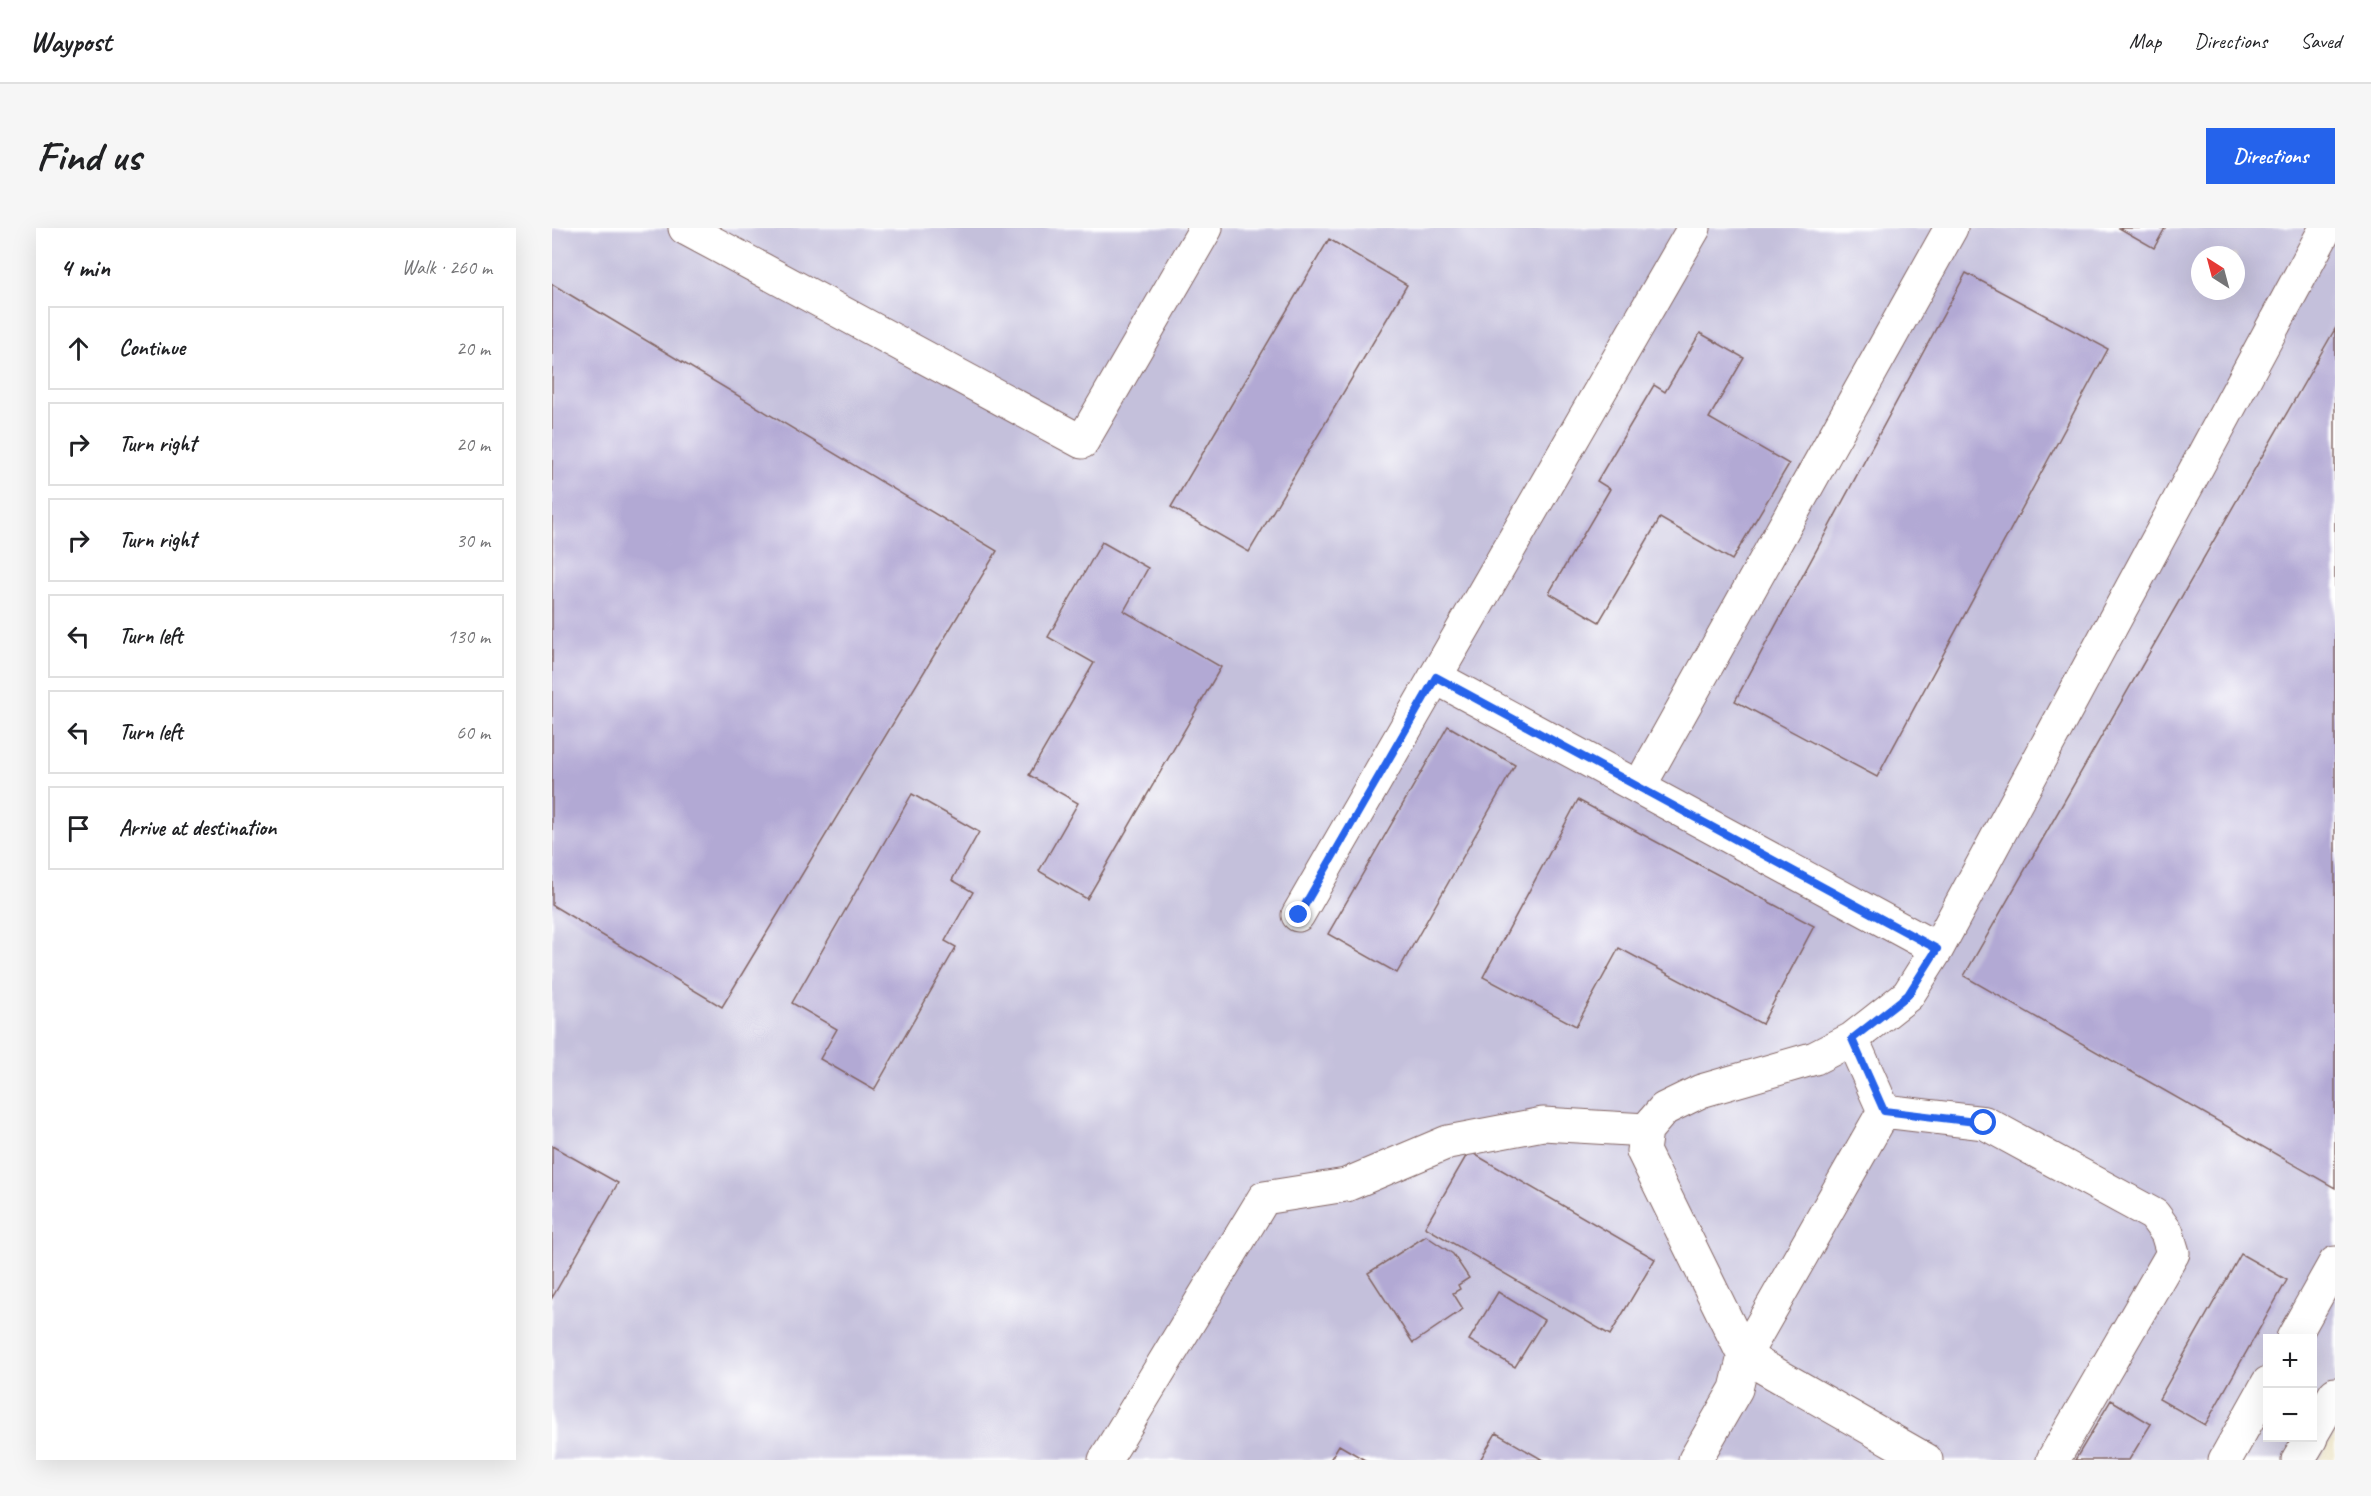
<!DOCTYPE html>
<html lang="en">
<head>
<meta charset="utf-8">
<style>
	:root { --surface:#fff; --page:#f6f6f6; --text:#202124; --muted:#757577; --line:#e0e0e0; --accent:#2563eb }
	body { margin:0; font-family:Caveat,sans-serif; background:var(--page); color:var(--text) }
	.controls { position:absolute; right:18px; bottom:18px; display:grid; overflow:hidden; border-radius:0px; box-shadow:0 6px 24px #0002 }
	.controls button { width:54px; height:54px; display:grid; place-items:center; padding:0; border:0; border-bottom:2px solid var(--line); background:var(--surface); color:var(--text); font:30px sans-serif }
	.compass { position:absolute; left:1639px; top:18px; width:54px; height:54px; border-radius:50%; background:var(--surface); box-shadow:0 6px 24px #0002; rotate:324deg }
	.stop { position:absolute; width:18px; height:18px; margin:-14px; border:4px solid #2563eb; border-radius:50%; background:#fff }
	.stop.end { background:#2563eb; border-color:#fff; box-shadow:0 2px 6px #0008 }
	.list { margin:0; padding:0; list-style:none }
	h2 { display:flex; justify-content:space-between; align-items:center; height:78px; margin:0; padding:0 24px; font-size:26px }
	h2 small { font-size:20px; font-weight:400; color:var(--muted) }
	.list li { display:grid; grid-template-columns:39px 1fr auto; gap:18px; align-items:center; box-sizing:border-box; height:84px; margin:0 12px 12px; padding:0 12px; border:2px solid var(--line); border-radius:0px }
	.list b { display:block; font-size:22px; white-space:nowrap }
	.list em { font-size:20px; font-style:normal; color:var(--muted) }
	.icon { flex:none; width:33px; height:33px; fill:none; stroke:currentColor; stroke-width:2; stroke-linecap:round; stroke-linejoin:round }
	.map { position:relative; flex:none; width:1783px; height:1232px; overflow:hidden; border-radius:0px }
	header { display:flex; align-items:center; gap:36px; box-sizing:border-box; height:84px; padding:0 30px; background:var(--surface); border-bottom:2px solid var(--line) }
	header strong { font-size:28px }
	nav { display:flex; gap:33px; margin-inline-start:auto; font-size:21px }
	.intro { display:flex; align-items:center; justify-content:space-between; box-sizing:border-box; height:144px; padding:0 36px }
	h1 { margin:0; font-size:42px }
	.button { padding:15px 27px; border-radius:0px; background:var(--accent); color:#fff; font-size:21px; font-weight:700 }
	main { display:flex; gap:36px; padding:0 36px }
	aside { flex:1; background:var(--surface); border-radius:0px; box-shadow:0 6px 24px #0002 }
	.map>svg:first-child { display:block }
	.industrial { fill:#c4c0db; fill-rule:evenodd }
	.building { fill:#b2a9d4 }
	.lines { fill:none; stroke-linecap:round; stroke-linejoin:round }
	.minor-casing { stroke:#836563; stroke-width:35 }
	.minor { stroke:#fff; stroke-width:33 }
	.route { stroke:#2563eb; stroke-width:8 }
</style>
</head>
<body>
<header>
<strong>Waypost</strong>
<nav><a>Map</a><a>Directions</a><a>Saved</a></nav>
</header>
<div class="intro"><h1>Find us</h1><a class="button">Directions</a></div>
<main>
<aside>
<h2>4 min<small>Walk · 260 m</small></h2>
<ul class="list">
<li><svg class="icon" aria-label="ahead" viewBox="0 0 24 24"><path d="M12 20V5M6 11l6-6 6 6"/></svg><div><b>Continue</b></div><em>20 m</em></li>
<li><svg class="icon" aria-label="right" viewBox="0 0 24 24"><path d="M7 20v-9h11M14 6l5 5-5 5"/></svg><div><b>Turn right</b></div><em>20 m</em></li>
<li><svg class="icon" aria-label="right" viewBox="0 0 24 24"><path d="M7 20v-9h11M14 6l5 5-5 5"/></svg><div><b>Turn right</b></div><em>30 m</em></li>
<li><svg class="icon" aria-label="left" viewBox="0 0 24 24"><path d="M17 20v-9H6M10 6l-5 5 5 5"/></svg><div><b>Turn left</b></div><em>130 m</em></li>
<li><svg class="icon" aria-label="left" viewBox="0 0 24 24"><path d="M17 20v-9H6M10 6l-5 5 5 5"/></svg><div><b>Turn left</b></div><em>60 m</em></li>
<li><svg class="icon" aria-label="arrive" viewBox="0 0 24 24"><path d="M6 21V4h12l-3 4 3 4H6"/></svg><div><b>Arrive at destination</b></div></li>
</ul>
</aside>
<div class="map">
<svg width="1783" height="1232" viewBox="0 0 1783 1232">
	<rect width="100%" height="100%" fill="#fff"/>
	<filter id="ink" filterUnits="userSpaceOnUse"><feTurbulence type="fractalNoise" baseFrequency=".0167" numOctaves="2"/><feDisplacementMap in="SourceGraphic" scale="12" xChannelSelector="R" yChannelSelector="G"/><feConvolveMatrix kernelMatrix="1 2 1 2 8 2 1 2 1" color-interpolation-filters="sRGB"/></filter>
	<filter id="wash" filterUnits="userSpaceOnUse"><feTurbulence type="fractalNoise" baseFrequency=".008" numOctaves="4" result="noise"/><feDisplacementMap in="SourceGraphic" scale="24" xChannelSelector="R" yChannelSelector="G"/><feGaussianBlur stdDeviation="1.35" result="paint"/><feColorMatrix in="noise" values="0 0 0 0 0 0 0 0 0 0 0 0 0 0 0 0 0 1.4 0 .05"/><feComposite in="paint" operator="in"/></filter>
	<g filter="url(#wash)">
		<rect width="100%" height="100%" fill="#eee6ca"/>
		<path class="industrial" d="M0 0H1783V1204L1767 1232H0ZM1648 27H1684V63H1648ZM1716 1110H1760V1210H1716Z"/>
		<g id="blocks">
			<path class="building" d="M1567 0H1613L1602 20Z
				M777 11 855 57 697 324 619 279Z
				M1414 45 1556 121 1325 549 1183 473Z
				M0 56 445 323 170 779 0 677Z
				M1783 101V960L1412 748Z
				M1148 105 1192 130 1157 190 1237 236 1180 332 1108 290 1047 394 997 365 1058 261 1045 253 1102 157 1113 164Z
				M550 314 596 340 572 383 669 439 535 671 487 643 526 575 477 547 542 435 496 409Z
				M896 498 963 537 845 745 776 706Z
				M360 566 427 604 400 652 421 664 393 713 404 719 322 862 268 831 285 801 240 775Z
				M1026 572 1262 698 1210 796 1067 720 1024 798 931 749Z
				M0 918 66 955 0 1070Z
				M917 923 1103 1031 1058 1107 873 999Z
				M874 1008 901 1026 917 1050 906 1057 908 1061 901 1065 911 1081 861 1115 816 1045Z
				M1689 1026 1735 1052 1653 1197 1607 1171Z
				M946 1064 992 1092 963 1139 917 1112Z
				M1559 1172 1599 1196 1577 1232H1523Z
				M944 1205 991 1232H928Z
				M787 1217 813 1232H778Z"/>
		</g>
	</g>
	<g filter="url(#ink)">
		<use href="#blocks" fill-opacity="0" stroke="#836563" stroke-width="1.5"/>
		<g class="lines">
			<defs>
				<path id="minor" d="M133 0 530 214 654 0
					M883 449 1385 721
					M1087 559 1399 0
					M746 687 1142 0
					M1300 811 1332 883 1192 1128 1374 1232
					M1332 883 1433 895 1602 987 1615 1005 1621 1025 1501 1232
					M1741 1110 1783 1035
					M1760 1206 1783 1166
					M553 1232 712 970 794 957 896 914 991 896 1094 902
					M1143 1232 1184 1161 1192 1128 1091 923 1094 902 1112 881 1149 863 1263 830 1300 811 1356 767 1385 721 1774 0
					M1673 1232 1716 1155
					M1746 1232 1759 1210"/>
			</defs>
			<use href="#minor" class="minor-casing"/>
			<use href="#minor" class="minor"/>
		</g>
	</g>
	<g class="lines" filter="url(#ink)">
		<path class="route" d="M747 687 884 449 1385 721 1356 767 1300 811 1332 883 1432 895"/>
	</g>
</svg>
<div class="controls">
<button>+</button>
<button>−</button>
</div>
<svg class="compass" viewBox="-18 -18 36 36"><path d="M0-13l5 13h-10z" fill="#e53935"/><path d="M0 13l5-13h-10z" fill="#757577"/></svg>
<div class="stop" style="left:1432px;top:895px"></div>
<div class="stop end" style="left:747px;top:687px"></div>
</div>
</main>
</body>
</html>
